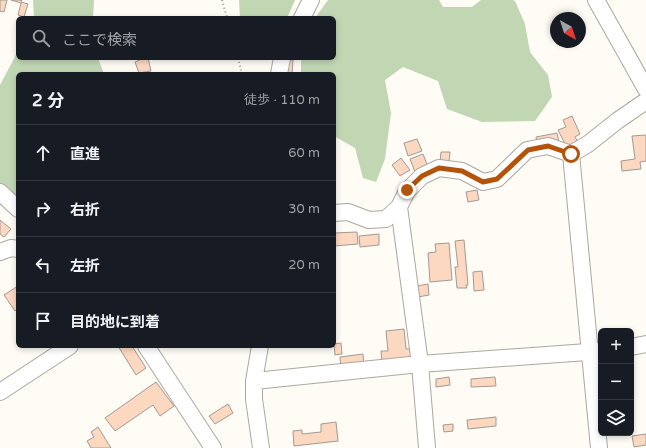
<!DOCTYPE html>
<html lang="ja">
<head>
<meta charset="utf-8">
<style>
	:root { --surface:#171b24; --page:#20242c; --text:#f1f3f6; --muted:#9ea1a6; --line:#363941 }
	body { margin:0; font-family:"Varela Round","Noto Sans JP",sans-serif; background:var(--page); color:var(--text) }
	.controls { position:absolute; right:12px; bottom:12px; display:grid; overflow:hidden; border-radius:6px; box-shadow:0 2px 6px #0003 }
	.controls button { width:36px; height:36px; display:grid; place-items:center; padding:0; border:0; border-bottom:1px solid var(--line); background:var(--surface); color:var(--text); font:20px sans-serif }
	.compass { position:absolute; left:550px; top:12px; width:36px; height:36px; border-radius:50%; background:var(--surface); box-shadow:0 2px 6px #0003; rotate:141deg }
	.stop { position:absolute; width:12px; height:12px; margin:-9px; border:3px solid #b45309; border-radius:50%; background:#fff }
	.stop.end { background:#b45309; border-color:#fff; box-shadow:0 1px 4px #0008 }
	.list { margin:0; padding:0; list-style:none }
	h2 { display:flex; justify-content:space-between; align-items:center; height:52px; margin:0; padding:0 16px; font-size:17px }
	h2 small { font-size:13px; font-weight:400; color:var(--muted) }
	.list li { display:grid; grid-template-columns:26px 1fr auto; gap:12px; align-items:center; box-sizing:border-box; height:56px; padding:0 16px; border-top:1px solid var(--line) }
	.list b { display:block; font-size:15px; white-space:nowrap }
	.list em { font-size:13px; font-style:normal; color:var(--muted) }
	.icon { flex:none; width:22px; height:22px; fill:none; stroke:currentColor; stroke-width:2; stroke-linecap:round; stroke-linejoin:round }
	.map { position:relative; flex:none; width:646px; height:448px; overflow:hidden }
	.search { position:absolute; background:var(--surface); box-shadow:0 2px 6px #0003; left:16px; top:16px; width:320px; height:44px; display:flex; align-items:center; gap:10px; box-sizing:border-box; padding:0 14px; border-radius:6px; color:var(--muted); font-size:15px }
	.panel { position:absolute; background:var(--surface); box-shadow:0 2px 6px #0003; left:16px; top:72px; width:320px; height:276px; border-radius:6px }
	.map>svg:first-child { display:block }
	.green { fill:#c1d7b4 }
	.building { fill:#fcd8c0; stroke:#a09a96 }
	.lines { fill:none; stroke-linecap:round; stroke-linejoin:round }
	.minor-casing { stroke:#aba8a2; stroke-width:18 }
	.path { stroke:#979591; stroke-width:2; stroke-dasharray:1 3; stroke-linecap:butt }
	.minor { stroke:#fff; stroke-width:16 }
	.route { stroke:#b45309; stroke-width:5 }
</style>
</head>
<body>
<div class="map">
<svg width="646" height="448" viewBox="0 0 646 448">
	<rect width="100%" height="100%" fill="#fffbf5"/>
	<path class="green" d="M33 0H94L93 18H34Z
		M239 0H295L287 18H240Z
		M328 0H439L443 7H472L481 0H513L515 1 525 24 530 52 548 75 552 97 535 121 482 122 447 109 438 81 403 67 385 80 391 113 385 159 376 182 363 178 355 148 334 136V74H301V58H334V18H315Z
		M18 51V58H98L104 74H18V199L0 183V85Z"/>
	<path class="building" d="M0 0H7L4 12 0 11Z
		M11 0H22L21 2 28 4 24 17 18 15 21 3Z
		M144 58H148L151 71 139 73 135 62Z
		M286 59 293 60 292 74H285Z
		M572 116 580 134 575 137 578 142 567 148 558 130 566 127 563 120Z
		M557 133 559 142 538 147 536 137Z
		M646 135V161L640 162 641 169 622 171 621 161 635 159 632 136Z
		M417 139 422 151 408 156 404 143Z
		M441 152H450L449 162H440Z
		M423 154 428 167 415 172 410 159Z
		M401 158 410 170 400 176 392 165Z
		M477 190 479 200 468 202 466 192Z
		M0 220 11 229 4 237 0 234Z
		M357 232 358 244 334 246V233Z
		M379 234V245L360 247 359 236Z
		M464 240 468 285H466L467 288H457L455 267H458L455 241Z
		M449 243 452 280 430 282 428 253 436 252 435 244Z
		M482 271 484 290 474 291 473 272Z
		M428 284 429 295 418 297 417 286Z
		M18 286V309L15 311 4 295Z
		M404 329 406 349H410L411 358 382 362 381 351H388L386 331Z
		M341 343 342 354 335 355 334 344Z
		M118 346H132L146 368 136 375Z
		M363 354 364 367 341 370 340 357Z
		M449 377 450 385 436 387V379Z
		M495 377 496 386 471 387V379Z
		M156 382 174 406 160 416 153 405 115 431 105 418Z
		M228 404 233 413 215 424 209 416Z
		M496 417V426L468 429 467 420Z
		M336 422 338 441 294 446 293 431 302 430V434L321 432V424Z
		M453 424V431L444 432 443 425Z
		M98 427 111 448H91L87 441 94 437 91 432Z
		M646 434V445L634 447 632 436Z"/>
	<g class="lines">
		<defs>
			<path id="minor" d="M596 0 646 89
				M302 18 311 0
				M279 74 282 58
				M571 154 599 448
				M0 192 18 209
				M399 207 420 364 427 448
				M334 213 348 212 369 220 386 219 399 207 407 191 422 176 439 168 462 171 483 182 497 179 527 150 548 146 571 154 588 144 617 121 646 101
				M0 252 11 248 18 249
				M146 346 213 448
				M260 346 254 381V399L261 448
				M631 347 646 344
				M254 381 420 364 601 351
				M0 392 70 346"/>
		</defs>
		<use href="#minor" class="minor-casing"/>
		<path class="path" d="M222 0 227 18
			M238 58 242 74"/>
		<use href="#minor" class="minor"/>
	</g>
	<g class="lines">
		<path class="route" d="M407 190 422 176 439 168 462 171 483 182 497 179 528 150 548 146 571 154"/>
	</g>
</svg>
<div class="controls">
<button>+</button>
<button>−</button>
<button><svg class="icon" aria-label="layers" viewBox="0 0 24 24"><path d="M12 4l9 5-9 5-9-5zM3 14l9 5 9-5"/></svg></button>
</div>
<svg class="compass" viewBox="-18 -18 36 36"><path d="M0-13l5 13h-10z" fill="#e53935"/><path d="M0 13l5-13h-10z" fill="#9ea1a6"/></svg>
<div class="stop" style="left:571px;top:154px"></div>
<div class="stop end" style="left:407px;top:190px"></div>
<div class="search"><svg class="icon" aria-label="search" viewBox="0 0 24 24"><circle cx="10" cy="10" r="6"/><path d="M15 15l6 6"/></svg>ここで検索</div>
<section class="panel">
<h2>2 分<small>徒歩 · 110 m</small></h2>
<ul class="list">
<li><svg class="icon" aria-label="ahead" viewBox="0 0 24 24"><path d="M12 20V5M6 11l6-6 6 6"/></svg><div><b>直進</b></div><em>60 m</em></li>
<li><svg class="icon" aria-label="right" viewBox="0 0 24 24"><path d="M7 20v-9h11M14 6l5 5-5 5"/></svg><div><b>右折</b></div><em>30 m</em></li>
<li><svg class="icon" aria-label="left" viewBox="0 0 24 24"><path d="M17 20v-9H6M10 6l-5 5 5 5"/></svg><div><b>左折</b></div><em>20 m</em></li>
<li><svg class="icon" aria-label="arrive" viewBox="0 0 24 24"><path d="M6 21V4h12l-3 4 3 4H6"/></svg><div><b>目的地に到着</b></div></li>
</ul>
</section>
</div>
</body>
</html>
